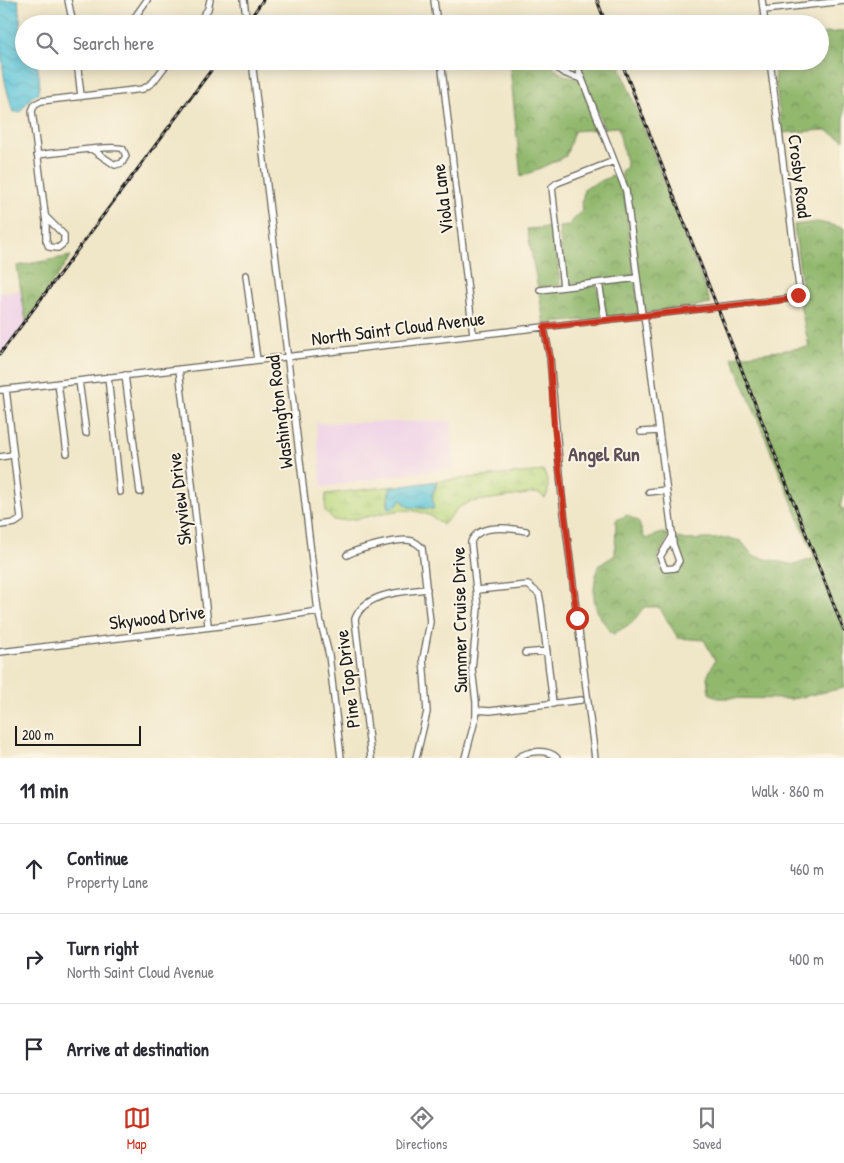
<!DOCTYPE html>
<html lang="en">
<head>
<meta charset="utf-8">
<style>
	:root { --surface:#fff; --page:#f7f7f7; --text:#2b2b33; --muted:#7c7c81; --line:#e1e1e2; --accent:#c8321e }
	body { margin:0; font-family:"Patrick Hand",sans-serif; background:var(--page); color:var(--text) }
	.scale { position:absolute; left:15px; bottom:12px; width:126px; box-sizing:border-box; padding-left:5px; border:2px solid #1c1c1c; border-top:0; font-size:14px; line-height:18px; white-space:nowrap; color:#1c1c1c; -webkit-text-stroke:4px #fcf5e5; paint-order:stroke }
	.stop { position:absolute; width:15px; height:15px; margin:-11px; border:4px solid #c8321e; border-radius:50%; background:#fff }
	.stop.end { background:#c8321e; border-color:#fff; box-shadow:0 1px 5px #0008 }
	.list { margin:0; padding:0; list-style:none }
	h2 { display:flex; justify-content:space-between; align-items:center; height:65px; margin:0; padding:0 20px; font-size:21px }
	h2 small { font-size:16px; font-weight:400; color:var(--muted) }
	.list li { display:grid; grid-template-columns:32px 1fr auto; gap:15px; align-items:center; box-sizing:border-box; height:90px; padding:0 20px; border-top:1px solid var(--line) }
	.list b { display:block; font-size:19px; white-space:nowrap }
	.list p { margin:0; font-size:16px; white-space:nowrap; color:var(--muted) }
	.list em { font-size:16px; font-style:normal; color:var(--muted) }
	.icon { flex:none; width:28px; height:28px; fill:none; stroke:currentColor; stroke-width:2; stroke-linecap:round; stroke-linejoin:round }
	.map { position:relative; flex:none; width:844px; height:758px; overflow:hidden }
	.search { position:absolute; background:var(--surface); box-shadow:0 2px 12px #0003; left:15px; right:15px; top:15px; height:55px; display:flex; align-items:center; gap:12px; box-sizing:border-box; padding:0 18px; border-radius:28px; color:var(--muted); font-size:19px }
	.sheet { height:335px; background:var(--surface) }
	nav { display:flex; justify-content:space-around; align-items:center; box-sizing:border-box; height:70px; border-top:1px solid var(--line); background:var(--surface); font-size:14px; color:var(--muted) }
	nav a { display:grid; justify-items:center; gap:2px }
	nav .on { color:var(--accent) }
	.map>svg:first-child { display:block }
	.built { fill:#eed0e8 }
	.forest { fill:url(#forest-crowns); stroke:#576a45 }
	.wetland { fill:url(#wetland-marsh); stroke:#6a7a4e }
	.water { fill:url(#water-waves); stroke:#3d717b }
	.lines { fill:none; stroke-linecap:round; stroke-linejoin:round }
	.minor-casing { stroke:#666358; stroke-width:8 }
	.minor { stroke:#fff; stroke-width:5.5 }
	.rail-casing { stroke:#1c1c1c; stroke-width:3 }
	.rail { stroke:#fcf5e5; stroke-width:1; stroke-dasharray:4; stroke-linecap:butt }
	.route { stroke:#c8321e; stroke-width:6 }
	.labels { text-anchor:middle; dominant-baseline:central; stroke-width:4; stroke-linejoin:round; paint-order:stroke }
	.street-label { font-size:19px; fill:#1c1c1c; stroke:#fcf5e5 }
	.neighbourhood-label { font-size:20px; font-weight:bold; fill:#5d4f58; stroke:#fcf5e5 }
</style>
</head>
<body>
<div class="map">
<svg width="844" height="758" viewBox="0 0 844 758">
	<defs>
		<pattern id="forest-crowns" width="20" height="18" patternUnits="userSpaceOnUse" patternTransform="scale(1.25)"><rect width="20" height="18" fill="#92b86e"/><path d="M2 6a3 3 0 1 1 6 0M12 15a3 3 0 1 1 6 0" fill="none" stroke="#76955a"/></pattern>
		<pattern id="wetland-marsh" width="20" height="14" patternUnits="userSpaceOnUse" patternTransform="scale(1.25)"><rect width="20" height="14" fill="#b9d87f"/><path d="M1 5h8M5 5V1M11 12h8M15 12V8" fill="none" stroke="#9eb96d"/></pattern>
		<pattern id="water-waves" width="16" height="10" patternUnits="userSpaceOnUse" patternTransform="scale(1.25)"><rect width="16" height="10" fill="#5ec6da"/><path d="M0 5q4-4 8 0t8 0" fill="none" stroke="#51aaba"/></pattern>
	</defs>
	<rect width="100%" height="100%" fill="#fcf5e5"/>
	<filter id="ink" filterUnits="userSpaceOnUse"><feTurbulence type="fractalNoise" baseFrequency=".02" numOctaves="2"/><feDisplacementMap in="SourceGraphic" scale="10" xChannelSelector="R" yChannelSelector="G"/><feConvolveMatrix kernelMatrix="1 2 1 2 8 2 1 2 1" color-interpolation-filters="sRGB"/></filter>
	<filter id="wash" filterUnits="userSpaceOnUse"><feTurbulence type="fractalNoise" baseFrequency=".0096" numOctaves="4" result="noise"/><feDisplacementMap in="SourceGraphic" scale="20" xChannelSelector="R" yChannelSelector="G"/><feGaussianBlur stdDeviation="1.12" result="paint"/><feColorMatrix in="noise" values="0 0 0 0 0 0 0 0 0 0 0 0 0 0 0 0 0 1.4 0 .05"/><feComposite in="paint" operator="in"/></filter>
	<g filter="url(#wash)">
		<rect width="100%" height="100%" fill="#f0e6c8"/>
		<path class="built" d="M21 290 26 322 0 357V293Z
			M451 421 455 467 322 487 316 423Z"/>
		<path class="forest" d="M844 31V83H842L841 93 844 96V140L826 130 782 133 773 61H820V34Z
			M526 61H552C554 75 569 76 580 80L599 129 574 131 566 156 521 177 510 67Z
			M578 61H618L711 304 644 313 621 171 627 167 618 127 604 128Z
			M616 174 624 195 634 276 565 285 559 227 567 226 581 212 584 189Z
			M818 222 844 228V491L840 507 844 509V688L792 699 718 698 709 693 707 677 715 660 704 640 678 638 659 607H644L632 623 613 634C591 609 591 597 598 566L615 555 616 520 627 515 638 521 645 539 662 533 669 535 658 557 660 568 664 571 676 570C686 559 676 549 675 537L685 540 727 538 741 541 753 556 794 565 815 558 732 357 809 347 799 299 802 287 794 225Z
			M554 227 560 285 538 288 527 229Z
			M71 256 26 322 17 266Z
			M635 280 639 313 607 317 602 284Z
			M597 285 602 318 544 324 539 293Z"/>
		<path class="wetland" d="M544 471C547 480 551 490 545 498L540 494 535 493 470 502 458 508 443 525C409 493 370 524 333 520L325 511 326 494 395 486 389 492 387 506 398 503 401 499 406 505 425 509 436 488 437 481Z"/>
		<path class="water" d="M0 0H18L24 61H36C39 72 41 83 38 94L32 96 20 112H14C0 78 0 36 0 0Z
			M437 481 432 495 434 509 408 507 401 499 395 507 388 508 390 488Z"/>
	</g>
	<g filter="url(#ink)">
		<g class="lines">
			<defs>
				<path id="minor" d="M68 0 73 24
					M244 0 247 24
					M434 0 437 24
					M762 0 765 24
					M764 10 844 1
					M130 24 147 0
					M197 24 208 9 210 0
					M77 61 81 96
					M252 61 318 611 329 655 341 758
					M441 61 473 334
					M555 61C556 74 572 75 582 79
					M575 61 626 191 642 315
					M37 155C51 154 115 144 123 149L126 156 122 163 115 165 93 150
					M46 217 64 235V243L58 248 49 247 46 240V222L32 111 35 104 41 101 143 89 153 82 169 61
					M246 275 257 360
					M599 283 605 320
					M563 287 552 187 557 183 614 161
					M540 290 637 278
					M644 315 672 532 673 544 679 561 675 568 665 569 660 557 672 537
					M544 327 550 358 562 497 595 758
					M179 369 208 625
					M125 375 140 492
					M108 377 120 492
					M79 381 86 433
					M58 383 67 453
					M0 390 794 298 798 295 799 287 770 61
					M641 432 659 431
					M0 457 12 455 13 451
					M649 492 666 490
					M0 525 15 523 21 519 6 389
					M347 555C357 549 402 537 412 541 416 542 419 545 422 548L430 622 423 659 427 712 416 758
					M476 590 528 585 539 594 541 604 553 704
					M0 652 228 625 318 611
					M525 653 547 651
					M476 710 490 711 581 700
					M371 758 355 619C365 592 403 592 427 589
					M465 758 476 716V702L472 669 478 608 471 542C478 523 510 528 526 531
					M518 758C528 750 548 749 557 758"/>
			</defs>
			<use href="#minor" class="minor-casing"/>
			<use href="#minor" class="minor"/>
			<defs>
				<path id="rail" d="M597 0 606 24
					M246 24 263 0
					M621 61 844 631
					M0 354 218 61"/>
			</defs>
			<use href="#rail" class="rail-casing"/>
			<use href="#rail" class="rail"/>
		</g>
	</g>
	<g class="lines" filter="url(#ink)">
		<path class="route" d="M577 618 554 425 550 358 544 327 790 299 798 295"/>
	</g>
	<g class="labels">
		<g class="street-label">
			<text transform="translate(800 176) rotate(83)">Crosby Road</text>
			<text transform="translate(442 199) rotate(-97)">Viola Lane</text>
			<text transform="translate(398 328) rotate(-7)">North Saint Cloud Avenue</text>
			<text transform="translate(279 412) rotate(-97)">Washington Road</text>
			<text transform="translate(179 499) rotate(-97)">Skyview Drive</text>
			<text transform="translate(157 617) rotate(-7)">Skywood Drive</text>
			<text transform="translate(459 620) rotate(-91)">Summer Cruise Drive</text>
			<text transform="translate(347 679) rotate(-97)">Pine Top Drive</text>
		</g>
		<g class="neighbourhood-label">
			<text x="604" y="453">Angel Run</text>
		</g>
	</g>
</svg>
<div class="scale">200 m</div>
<div class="stop" style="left:577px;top:618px"></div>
<div class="stop end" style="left:798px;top:295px"></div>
<div class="search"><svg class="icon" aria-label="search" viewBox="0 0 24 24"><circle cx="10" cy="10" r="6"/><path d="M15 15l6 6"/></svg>Search here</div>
</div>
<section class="sheet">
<h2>11 min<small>Walk · 860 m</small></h2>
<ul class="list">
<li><svg class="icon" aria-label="ahead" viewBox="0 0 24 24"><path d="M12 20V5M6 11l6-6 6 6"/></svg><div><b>Continue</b><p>Property Lane</p></div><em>460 m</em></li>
<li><svg class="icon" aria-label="right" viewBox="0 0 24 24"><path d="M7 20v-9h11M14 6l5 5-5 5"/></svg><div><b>Turn right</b><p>North Saint Cloud Avenue</p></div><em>400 m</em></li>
<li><svg class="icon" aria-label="arrive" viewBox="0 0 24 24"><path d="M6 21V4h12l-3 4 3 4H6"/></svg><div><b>Arrive at destination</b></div></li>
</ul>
</section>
<nav>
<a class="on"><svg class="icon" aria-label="map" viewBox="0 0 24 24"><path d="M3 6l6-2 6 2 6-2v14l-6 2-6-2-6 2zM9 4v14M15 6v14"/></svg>Map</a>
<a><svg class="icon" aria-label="directions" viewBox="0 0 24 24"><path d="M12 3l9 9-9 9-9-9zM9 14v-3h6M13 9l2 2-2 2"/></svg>Directions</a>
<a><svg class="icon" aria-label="saved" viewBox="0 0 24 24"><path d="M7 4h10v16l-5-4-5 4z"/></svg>Saved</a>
</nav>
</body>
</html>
